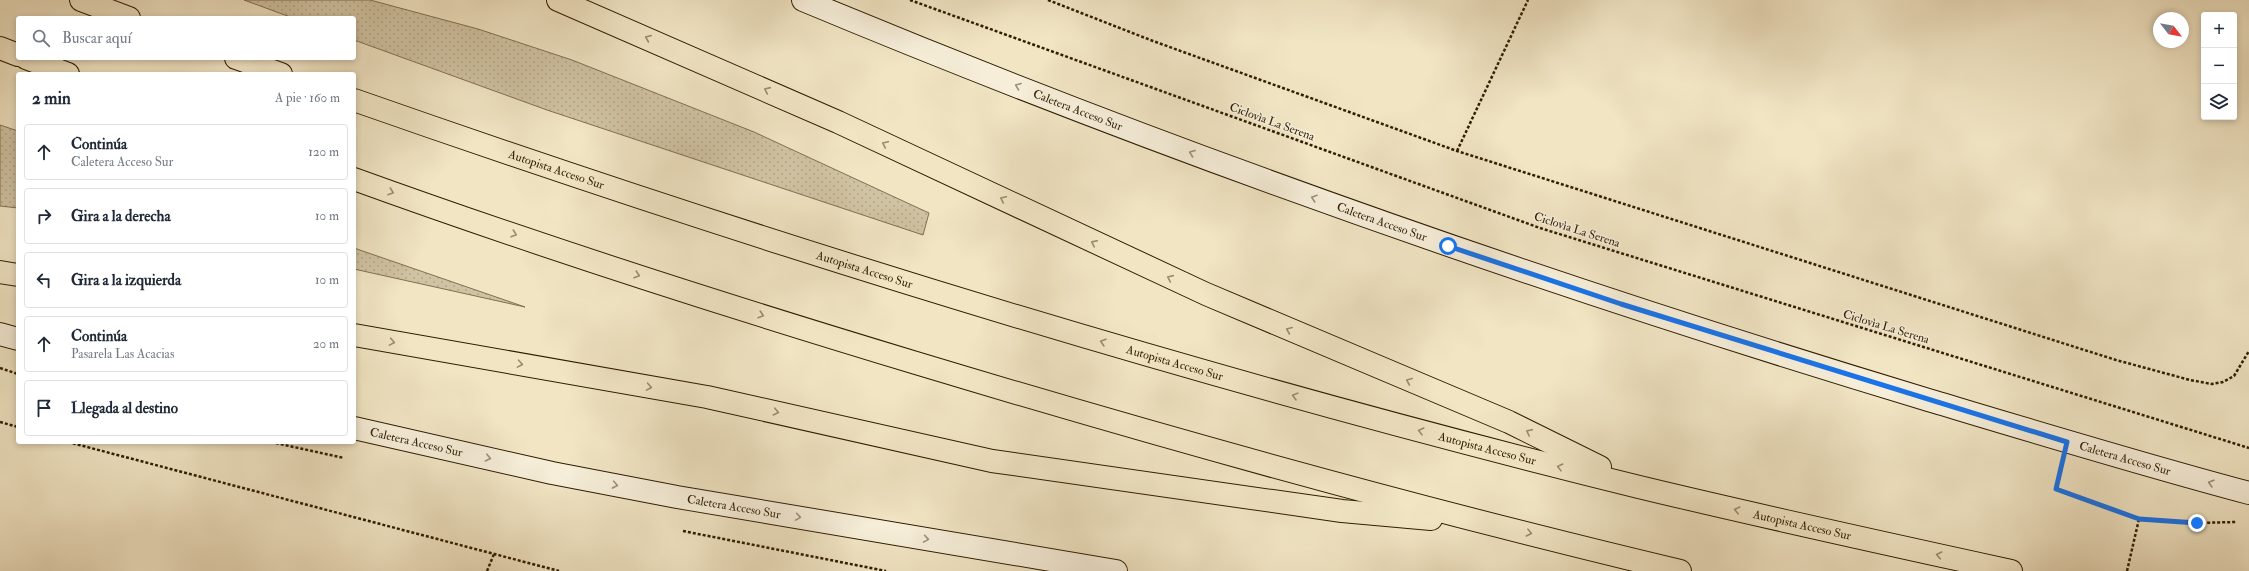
<!DOCTYPE html>
<html lang="es">
<head>
<meta charset="utf-8">
<style>
	:root { --surface:#fff; --page:#f6f6f7; --text:#1f2937; --muted:#747a83; --line:#e0e1e3 }
	body { margin:0; font-family:"IM FELL Double Pica",serif; background:var(--page); color:var(--text) }
	.controls { position:absolute; right:12px; top:12px; display:grid; overflow:hidden; border-radius:4px; box-shadow:0 2px 6px #0003 }
	.controls button { width:36px; height:36px; display:grid; place-items:center; padding:0; border:0; border-bottom:1px solid var(--line); background:var(--surface); color:var(--text); font:20px sans-serif }
	.compass { position:absolute; left:2153px; top:12px; width:36px; height:36px; border-radius:50%; background:var(--surface); box-shadow:0 2px 6px #0003; rotate:121deg }
	.stop { position:absolute; width:12px; height:12px; margin:-9px; border:3px solid #1a73e8; border-radius:50%; background:#fff }
	.stop.end { background:#1a73e8; border-color:#fff; box-shadow:0 1px 4px #0008 }
	.list { margin:0; padding:0; list-style:none }
	h2 { display:flex; justify-content:space-between; align-items:center; height:52px; margin:0; padding:0 16px; font-size:17px }
	h2 small { font-size:13px; font-weight:400; color:var(--muted) }
	.list li { display:grid; grid-template-columns:26px 1fr auto; gap:12px; align-items:center; box-sizing:border-box; height:56px; margin:0 8px 8px; padding:0 8px; border:1px solid var(--line); border-radius:4px }
	.list b { display:block; font-size:15px; white-space:nowrap }
	.list p { margin:0; font-size:13px; white-space:nowrap; color:var(--muted) }
	.list em { font-size:13px; font-style:normal; color:var(--muted) }
	.icon { flex:none; width:22px; height:22px; fill:none; stroke:currentColor; stroke-width:2; stroke-linecap:round; stroke-linejoin:round }
	.map { position:relative; flex:none; width:2249px; height:571px; overflow:hidden }
	.search { position:absolute; background:var(--surface); box-shadow:0 2px 6px #0003; left:16px; top:16px; width:340px; height:44px; display:flex; align-items:center; gap:10px; box-sizing:border-box; padding:0 14px; border-radius:4px; color:var(--muted); font-size:15px }
	.panel { position:absolute; background:var(--surface); box-shadow:0 2px 6px #0003; left:16px; top:72px; width:340px; height:372px; border-radius:4px }
	.map>svg:first-child { display:block }
	.grass { fill:url(#grass-dots); stroke:#807052 }
	.lines { fill:none; stroke-linecap:round; stroke-linejoin:round }
	.secondary-casing { stroke:#2f1c02; stroke-width:24 }
	.highway-casing { stroke:#2f1c02; stroke-width:24 }
	.path { stroke:#2f1c02; stroke-width:2.5; stroke-dasharray:3 2; stroke-linecap:butt }
	.secondary { stroke:#f6eed9; stroke-width:22 }
	.highway { stroke:#f1e5c4; stroke-width:22 }
	.oneway { stroke:#9a8b6d }
	.oneway2 { stroke:#9c9078 }
	.route { stroke:#1a73e8; stroke-width:5 }
	.labels { text-anchor:middle; dominant-baseline:central; stroke-width:3; stroke-linejoin:round; paint-order:stroke }
	.street-label { font-size:12px; fill:#2f1c02; stroke:#f6eed9 }
</style>
</head>
<body>
<div class="map">
<svg width="2249" height="571" viewBox="0 0 2249 571">
	<defs>
		<pattern id="grass-dots" width="8" height="8" patternUnits="userSpaceOnUse"><rect width="8" height="8" fill="#d0c3a3"/><path d="M2 2h.1M6 6h.1" fill="none" stroke="#b3a78b" stroke-width="1.8" stroke-linecap="round"/></pattern>
	</defs>
	<rect width="100%" height="100%" fill="#f1e5c4"/>
	<filter id="stains"><feTurbulence type="fractalNoise" baseFrequency=".005" numOctaves="4"/><feColorMatrix values="0 0 0 0 .2 0 0 0 0 .09 0 0 0 0 .02 0 0 0 .5 -.17"/></filter>
	<radialGradient id="worn" r=".72"><stop offset=".6" stop-color="#630" stop-opacity="0"/><stop offset="1" stop-color="#630" stop-opacity=".3"/></radialGradient>
	<path class="grass" d="M244 0H370L478 29 572 60 754 132 929 213 923 235 547 110 354 40V18H293Z
		M0 125 18 131V208L0 206Z
		M354 248 525 307 354 269Z"/>
	<g class="lines">
		<defs>
			<g id="secondary">
				<path id="s1" d="M803 0C1170 153 1544 284 1925 399 2032 431 2140 464 2249 493"/>
				<path d="M0 334 18 339"/>
				<path id="s2" d="M354 428 552 473 677 497 1116 571"/>
			</g>
			<g id="highway">
				<path d="M81 0 129 18"/>
				<path d="M558 0 838 122 1206 294 1509 422 1600 467"/>
				<path d="M0 48 18 55"/>
				<path d="M26 58 68 74"/>
				<path d="M236 58 281 74"/>
				<path id="s3" d="M354 100C776 248 1205 380 1639 487 1763 517 1887 544 2011 571"/>
				<path d="M354 179C539 246 727 306 916 363 1168 439 1423 510 1680 571"/>
				<path d="M0 272 18 275"/>
				<path d="M354 335 707 397 992 461 1342 511 1431 519"/>
			</g>
		</defs>
		<use href="#secondary" class="secondary-casing"/>
		<use href="#highway" class="highway-casing"/>
		<path class="path" d="M910 0 1540 228 2249 448
			M1048 0 1153 41 1457 151 2116 360 2190 380 2212 384 2223 382 2234 376 2249 351
			M1457 151 1528 0
			M0 368 18 374
			M0 422 18 427
			M68 442 559 571
			M271 442 344 458
			M2060 471 2056 489 2139 519 2197 523 2236 522
			M683 531 886 571
			M487 571 494 554
			M2127 571 2139 519"/>
		<use href="#secondary" class="secondary"/>
		<use href="#highway" class="highway"/>
	</g>
	<defs><path id="oneway-chevron" d="M-2-3.5L2.5 0L-2 3.5" fill="none" stroke-width="1.6" stroke-linecap="round" stroke-linejoin="round"/></defs>
	<g class="oneway">
		<use href="#oneway-chevron" transform="translate(648 38) rotate(-157)"/>
		<use href="#oneway-chevron" transform="translate(767 90) rotate(-156)"/>
		<use href="#oneway-chevron" transform="translate(885 144) rotate(-155)"/>
		<use href="#oneway-chevron" transform="translate(391 192) rotate(19)"/>
		<use href="#oneway-chevron" transform="translate(1003 199) rotate(-155)"/>
		<use href="#oneway-chevron" transform="translate(514 234) rotate(19)"/>
		<use href="#oneway-chevron" transform="translate(1094 243) rotate(-154)"/>
		<use href="#oneway-chevron" transform="translate(637 275) rotate(18)"/>
		<use href="#oneway-chevron" transform="translate(1170 278) rotate(-156)"/>
		<use href="#oneway-chevron" transform="translate(761 315) rotate(18)"/>
		<use href="#oneway-chevron" transform="translate(1289 330) rotate(-157)"/>
		<use href="#oneway-chevron" transform="translate(392 342) rotate(10)"/>
		<use href="#oneway-chevron" transform="translate(1103 342) rotate(-164)"/>
		<use href="#oneway-chevron" transform="translate(520 364) rotate(10)"/>
		<use href="#oneway-chevron" transform="translate(1409 381) rotate(-157)"/>
		<use href="#oneway-chevron" transform="translate(649 387) rotate(10)"/>
		<use href="#oneway-chevron" transform="translate(1295 396) rotate(-165)"/>
		<use href="#oneway-chevron" transform="translate(776 412) rotate(13)"/>
		<use href="#oneway-chevron" transform="translate(1421 431) rotate(-166)"/>
		<use href="#oneway-chevron" transform="translate(1529 432) rotate(-153)"/>
		<use href="#oneway-chevron" transform="translate(1560 467) rotate(-166)"/>
		<use href="#oneway-chevron" transform="translate(1737 510) rotate(-167)"/>
		<use href="#oneway-chevron" transform="translate(1529 533) rotate(14)"/>
		<use href="#oneway-chevron" transform="translate(1939 555) rotate(-168)"/>
	</g>
	<g class="oneway2">
		<use href="#oneway-chevron" transform="translate(1018 86) rotate(-159)"/>
		<use href="#oneway-chevron" transform="translate(1192 153) rotate(-159)"/>
		<use href="#oneway-chevron" transform="translate(1314 198) rotate(-161)"/>
		<use href="#oneway-chevron" transform="translate(488 458) rotate(13)"/>
		<use href="#oneway-chevron" transform="translate(2211 483) rotate(-164)"/>
		<use href="#oneway-chevron" transform="translate(615 485) rotate(11)"/>
		<use href="#oneway-chevron" transform="translate(798 517) rotate(9)"/>
		<use href="#oneway-chevron" transform="translate(926 539) rotate(9)"/>
	</g>
	<g class="lines">
		<path class="route" d="M1448 246 1621 304 2067 442 2056 489 2139 519 2197 523"/>
	</g>
	<g class="labels">
		<g class="street-label">
			<text stroke="none"><textPath href="#s1" startOffset="296">Caletera Acceso Sur</textPath></text>
			<text transform="translate(1272 122) rotate(20)">Ciclovìa La Serena</text>
			<text stroke="none"><textPath href="#s3" startOffset="214">Autopista Acceso Sur</textPath></text>
			<text stroke="none"><textPath href="#s1" startOffset="620">Caletera Acceso Sur</textPath></text>
			<text transform="translate(1577 230) rotate(18)">Ciclovìa La Serena</text>
			<text stroke="none"><textPath href="#s3" startOffset="538">Autopista Acceso Sur</textPath></text>
			<text transform="translate(1886 327) rotate(17)">Ciclovìa La Serena</text>
			<text stroke="none"><textPath href="#s3" startOffset="862">Autopista Acceso Sur</textPath></text>
			<text stroke="none"><textPath href="#s2" startOffset="64">Caletera Acceso Sur</textPath></text>
			<text stroke="none"><textPath href="#s3" startOffset="1186">Autopista Acceso Sur</textPath></text>
			<text stroke="none"><textPath href="#s1" startOffset="1400">Caletera Acceso Sur</textPath></text>
			<text stroke="none"><textPath href="#s2" startOffset="388">Caletera Acceso Sur</textPath></text>
			<text stroke="none"><textPath href="#s3" startOffset="1510">Autopista Acceso Sur</textPath></text>
		</g>
	</g>
	<rect width="100%" height="100%" filter="url(#stains)"/>
	<rect width="100%" height="100%" fill="url(#worn)"/>
</svg>
<div class="controls">
<button>+</button>
<button>−</button>
<button><svg class="icon" aria-label="layers" viewBox="0 0 24 24"><path d="M12 4l9 5-9 5-9-5zM3 14l9 5 9-5"/></svg></button>
</div>
<svg class="compass" viewBox="-18 -18 36 36"><path d="M0-13l5 13h-10z" fill="#e53935"/><path d="M0 13l5-13h-10z" fill="#747a83"/></svg>
<div class="stop" style="left:1448px;top:246px"></div>
<div class="stop end" style="left:2197px;top:523px"></div>
<div class="search"><svg class="icon" aria-label="search" viewBox="0 0 24 24"><circle cx="10" cy="10" r="6"/><path d="M15 15l6 6"/></svg>Buscar aquí</div>
<section class="panel">
<h2>2 min<small>A pie · 160 m</small></h2>
<ul class="list">
<li><svg class="icon" aria-label="ahead" viewBox="0 0 24 24"><path d="M12 20V5M6 11l6-6 6 6"/></svg><div><b>Continúa</b><p>Caletera Acceso Sur</p></div><em>120 m</em></li>
<li><svg class="icon" aria-label="right" viewBox="0 0 24 24"><path d="M7 20v-9h11M14 6l5 5-5 5"/></svg><div><b>Gira a la derecha</b></div><em>10 m</em></li>
<li><svg class="icon" aria-label="left" viewBox="0 0 24 24"><path d="M17 20v-9H6M10 6l-5 5 5 5"/></svg><div><b>Gira a la izquierda</b></div><em>10 m</em></li>
<li><svg class="icon" aria-label="ahead" viewBox="0 0 24 24"><path d="M12 20V5M6 11l6-6 6 6"/></svg><div><b>Continúa</b><p>Pasarela Las Acacias</p></div><em>20 m</em></li>
<li><svg class="icon" aria-label="arrive" viewBox="0 0 24 24"><path d="M6 21V4h12l-3 4 3 4H6"/></svg><div><b>Llegada al destino</b></div></li>
</ul>
</section>
</div>
</body>
</html>
